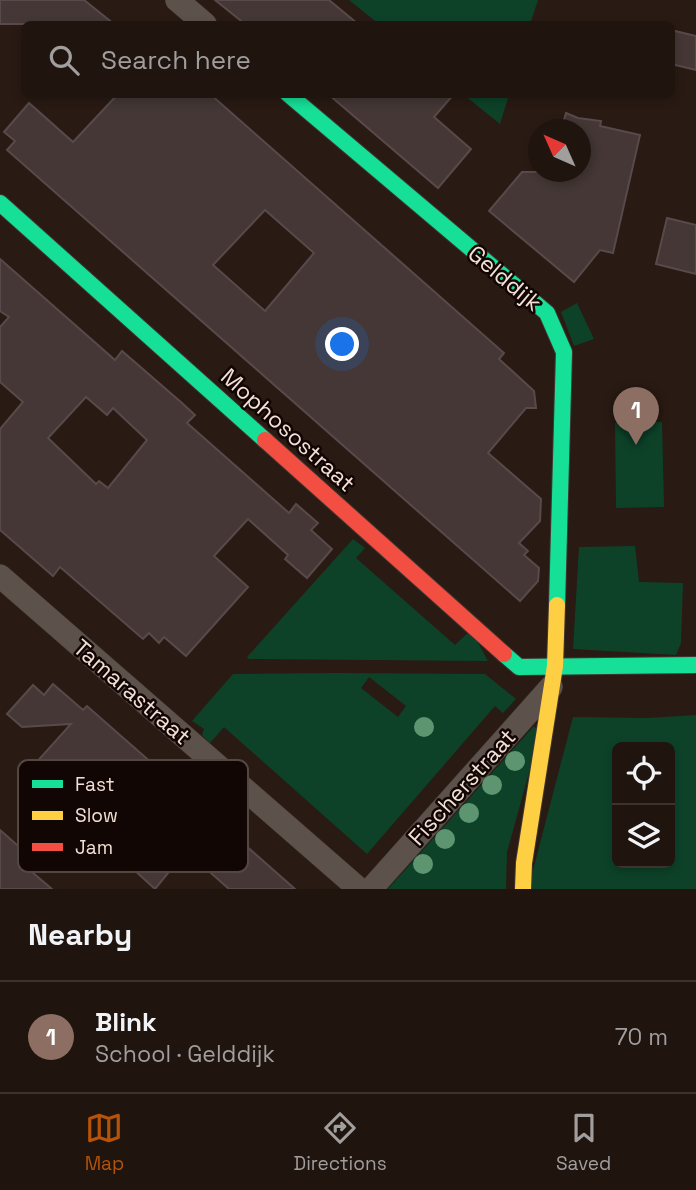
<!DOCTYPE html>
<html lang="en">
<head>
<meta charset="utf-8">
<style>
	:root { --surface:#1f140e; --page:#2c211c; --text:#f1f3f6; --muted:#a19e9e; --line:#3c332e; --accent:#b45309 }
	body { margin:0; font-family:"Space Grotesk",sans-serif; background:var(--page); color:var(--text) }
	.controls { position:absolute; right:21px; bottom:21px; display:grid; overflow:hidden; border-radius:10px; box-shadow:0 4px 10px #0003 }
	.controls button { width:63px; height:63px; display:grid; place-items:center; padding:0; border:0; border-bottom:2px solid var(--line); background:var(--surface); color:var(--text); font:35px sans-serif }
	.compass { position:absolute; left:528px; top:119px; width:63px; height:63px; border-radius:50%; background:var(--surface); box-shadow:0 4px 10px #0003; rotate:315deg }
	.you { position:absolute; left:343px; top:345px; width:24px; height:24px; margin:-18px; border:5px solid #fff; border-radius:50%; background:#1a73e8; box-shadow:0 0 0 10px #1a73e833 }
	.badge { display:grid; place-items:center; width:46px; height:46px; border-radius:50%; background:var(--accent); color:#fff; font-size:23px; font-weight:700 }
	.pin { position:absolute; translate:-50% -58px; filter:drop-shadow(0 2px 4px #0008) }
	.pin::after { content:''; position:absolute; top:37px; width:24px; height:21px; background:inherit; clip-path:polygon(0 0,100% 0,50% 100%) }
	.list { margin:0; padding:0; list-style:none }
	h2 { display:flex; justify-content:space-between; align-items:center; height:91px; margin:0; padding:0 28px; font-size:30px }
	h2 small { font-size:23px; font-weight:400; color:var(--muted) }
	.list li { display:grid; grid-template-columns:46px 1fr auto; gap:21px; align-items:center; box-sizing:border-box; height:112px; padding:0 28px; border-top:2px solid var(--line) }
	.list b { display:block; font-size:26px; white-space:nowrap }
	.list p { margin:0; font-size:23px; white-space:nowrap; color:var(--muted) }
	.list em { font-size:23px; font-style:normal; color:var(--muted) }
	.icon { flex:none; width:38px; height:38px; fill:none; stroke:currentColor; stroke-width:2; stroke-linecap:round; stroke-linejoin:round }
	.map { position:relative; flex:none; width:696px; height:889px; overflow:hidden }
	.search { position:absolute; background:var(--surface); box-shadow:0 4px 10px #0003; left:21px; right:21px; top:21px; height:77px; display:flex; align-items:center; gap:18px; box-sizing:border-box; padding:0 24px; border-radius:10px; color:var(--muted); font-size:26px }
	.sheet { height:203px; background:var(--surface) }
	nav { display:flex; justify-content:space-around; align-items:center; box-sizing:border-box; height:98px; border-top:2px solid var(--line); background:var(--surface); font-size:19px; color:var(--muted) }
	nav a { display:grid; justify-items:center; gap:4px }
	nav .on { color:var(--accent) }
	.map>svg:first-child { display:block }
	.green { fill:#0d4229; fill-rule:evenodd }
	.building { fill:#443735; stroke:#584a4a; stroke-width:2; fill-rule:evenodd }
	.lines { fill:none; stroke-linecap:round; stroke-linejoin:round }
	.street-casing { stroke:#423631; stroke-width:24 }
	.fast-casing { stroke:#423631; stroke-width:18 }
	.slow-casing { stroke:#423631; stroke-width:18 }
	.jam-casing { stroke:#423631; stroke-width:18 }
	.street { stroke:#5d514c; stroke-width:23 }
	.fast { stroke:#16e098; stroke-width:16 }
	.slow { stroke:#ffcf43; stroke-width:16 }
	.jam { stroke:#f24e42; stroke-width:16 }
	.tree { fill:#5e9571 }
	.labels { text-anchor:middle; dominant-baseline:central; stroke-width:5; stroke-linejoin:round; paint-order:stroke }
	.street-label { font-size:23px; fill:#f2dfd6; stroke:#110603 }
	.key { fill:#110603; stroke:#544742; stroke-width:2 }
	.key-label { font-size:19px; fill:#f2dfd6 }
</style>
</head>
<body>
<div class="map">
<svg width="696" height="889" viewBox="0 0 696 889">
	<rect width="100%" height="100%" fill="#291a13"/>
	<path class="green" d="M349 0H538L530 24H379Z
		M464 95H509L500 124Z
		M577 303 594 339 574 346 561 312Z
		M662 422 664 507 616 508 615 423Z
		M353 539 365 548 356 558 455 645 471 630 488 661 249 659 247 657Z
		M635 546 639 582 683 583 681 643 676 655 573 649 579 547Z
		M336 673 485 674 516 699 503 713 495 706 367 854 224 727 210 743 202 735 204 729 192 721 233 674ZM369 677 406 706 398 717 361 688Z
		M696 715V889H532V874L573 717 648 718ZM617 747H670V863H617Z
		M534 726 540 733 507 852 506 889H388Z"/>
	<path class="building" d="M0 0H84L114 24H0Z
		M215 0H329L358 24H245Z
		M671 30 696 36V70L671 64Z
		M118 94H210L504 353 499 359 534 391 536 408H526L488 453 541 499 540 521 519 543 528 551 524 555 539 568 538 581 520 601 7 150 15 141 4 132 29 103 73 142ZM265 210 314 253 265 311 213 265Z
		M328 94H454L434 117 471 149 438 188Z
		M566 113 578 118 601 121 600 126 640 135 613 253 600 250 574 282 489 211 522 172H580V130H561Z
		M667 218 696 225V274L656 264Z
		M0 259 115 360 122 351 182 403 195 415 187 423 289 513 296 504 318 523 311 530 332 549 307 578 285 559 288 555 248 519 214 556 248 587 186 656 164 637 159 643 149 633 143 639 60 567 53 576 0 530V429L23 402 0 382V327L9 317 0 311ZM86 397 107 415 113 408 147 440 108 488 99 481 96 484 48 438Z
		M53 684 83 710 87 706 295 889H229L186 851 155 889 133 869 165 833 115 788 82 824 25 775 71 724 22 727 7 714 33 685 44 695Z
		M0 830 33 859 26 867 52 889H0Z"/>
	<g class="lines">
		<defs>
			<path id="street" d="M177 0 205 24
				M0 576 359 889
				M371 889 551 687"/>
			<path id="fast" d="M288 94 547 313 564 352 557 605
				M0 203 265 440
				M504 654 519 667 696 665"/>
			<path id="slow" d="M523 889 524 863 555 666 557 605"/>
			<path id="jam" d="M265 440 504 654"/>
		</defs>
		<use href="#street" class="street-casing"/>
		<use href="#fast" class="fast-casing"/>
		<use href="#slow" class="slow-casing"/>
		<use href="#jam" class="jam-casing"/>
		<use href="#street" class="street"/>
		<use href="#fast" class="fast"/>
		<use href="#slow" class="slow"/>
		<use href="#jam" class="jam"/>
	</g>
	<g class="tree">
		<circle cx="424" cy="727" r="10"/>
		<circle cx="515" cy="761" r="10"/>
		<circle cx="492" cy="785" r="10"/>
		<circle cx="469" cy="813" r="10"/>
		<circle cx="445" cy="839" r="10"/>
		<circle cx="423" cy="864" r="10"/>
	</g>
	<g class="labels">
		<g class="street-label">
			<text transform="translate(505 278) rotate(40)">Gelddijk</text>
			<text transform="translate(288 430) rotate(42)">Mophosostraat</text>
			<text transform="translate(132 692) rotate(41)">Tamarastraat</text>
			<text transform="translate(462 787) rotate(-48)">Fischerstraat</text>
		</g>
	</g>
	<rect x="18" y="760" width="230" height="112" rx="10" class="key"/>
	<rect x="32" y="780" width="31" height="8" fill="#16e098"/>
	<rect x="32" y="811" width="31" height="9" fill="#ffcf43"/>
	<rect x="32" y="843" width="31" height="8" fill="#f24e42"/>
	<g class="key-label">
		<text x="75" y="791">Fast</text>
		<text x="75" y="822">Slow</text>
		<text x="75" y="854">Jam</text>
	</g>
</svg>
<div class="controls">
<button><svg class="icon" aria-label="locate" viewBox="0 0 24 24"><circle cx="12" cy="12" r="6"/><path d="M12 2v4M12 18v4M2 12h4M18 12h4"/></svg></button>
<button><svg class="icon" aria-label="layers" viewBox="0 0 24 24"><path d="M12 4l9 5-9 5-9-5zM3 14l9 5 9-5"/></svg></button>
</div>
<svg class="compass" viewBox="-18 -18 36 36"><path d="M0-13l5 13h-10z" fill="#e53935"/><path d="M0 13l5-13h-10z" fill="#a19e9e"/></svg>
<div class="you"></div>
<div class="pin badge" style="left:636px;top:445px;background:#8d6e63">1</div>
<div class="search"><svg class="icon" aria-label="search" viewBox="0 0 24 24"><circle cx="10" cy="10" r="6"/><path d="M15 15l6 6"/></svg>Search here</div>
</div>
<section class="sheet">
<h2>Nearby<small></small></h2>
<ul class="list">
<li><span class="badge" style="background:#8d6e63">1</span><div><b>Blink</b><p>School · Gelddijk</p></div><em>70 m</em></li>
</ul>
</section>
<nav>
<a class="on"><svg class="icon" aria-label="map" viewBox="0 0 24 24"><path d="M3 6l6-2 6 2 6-2v14l-6 2-6-2-6 2zM9 4v14M15 6v14"/></svg>Map</a>
<a><svg class="icon" aria-label="directions" viewBox="0 0 24 24"><path d="M12 3l9 9-9 9-9-9zM9 14v-3h6M13 9l2 2-2 2"/></svg>Directions</a>
<a><svg class="icon" aria-label="saved" viewBox="0 0 24 24"><path d="M7 4h10v16l-5-4-5 4z"/></svg>Saved</a>
</nav>
</body>
</html>
